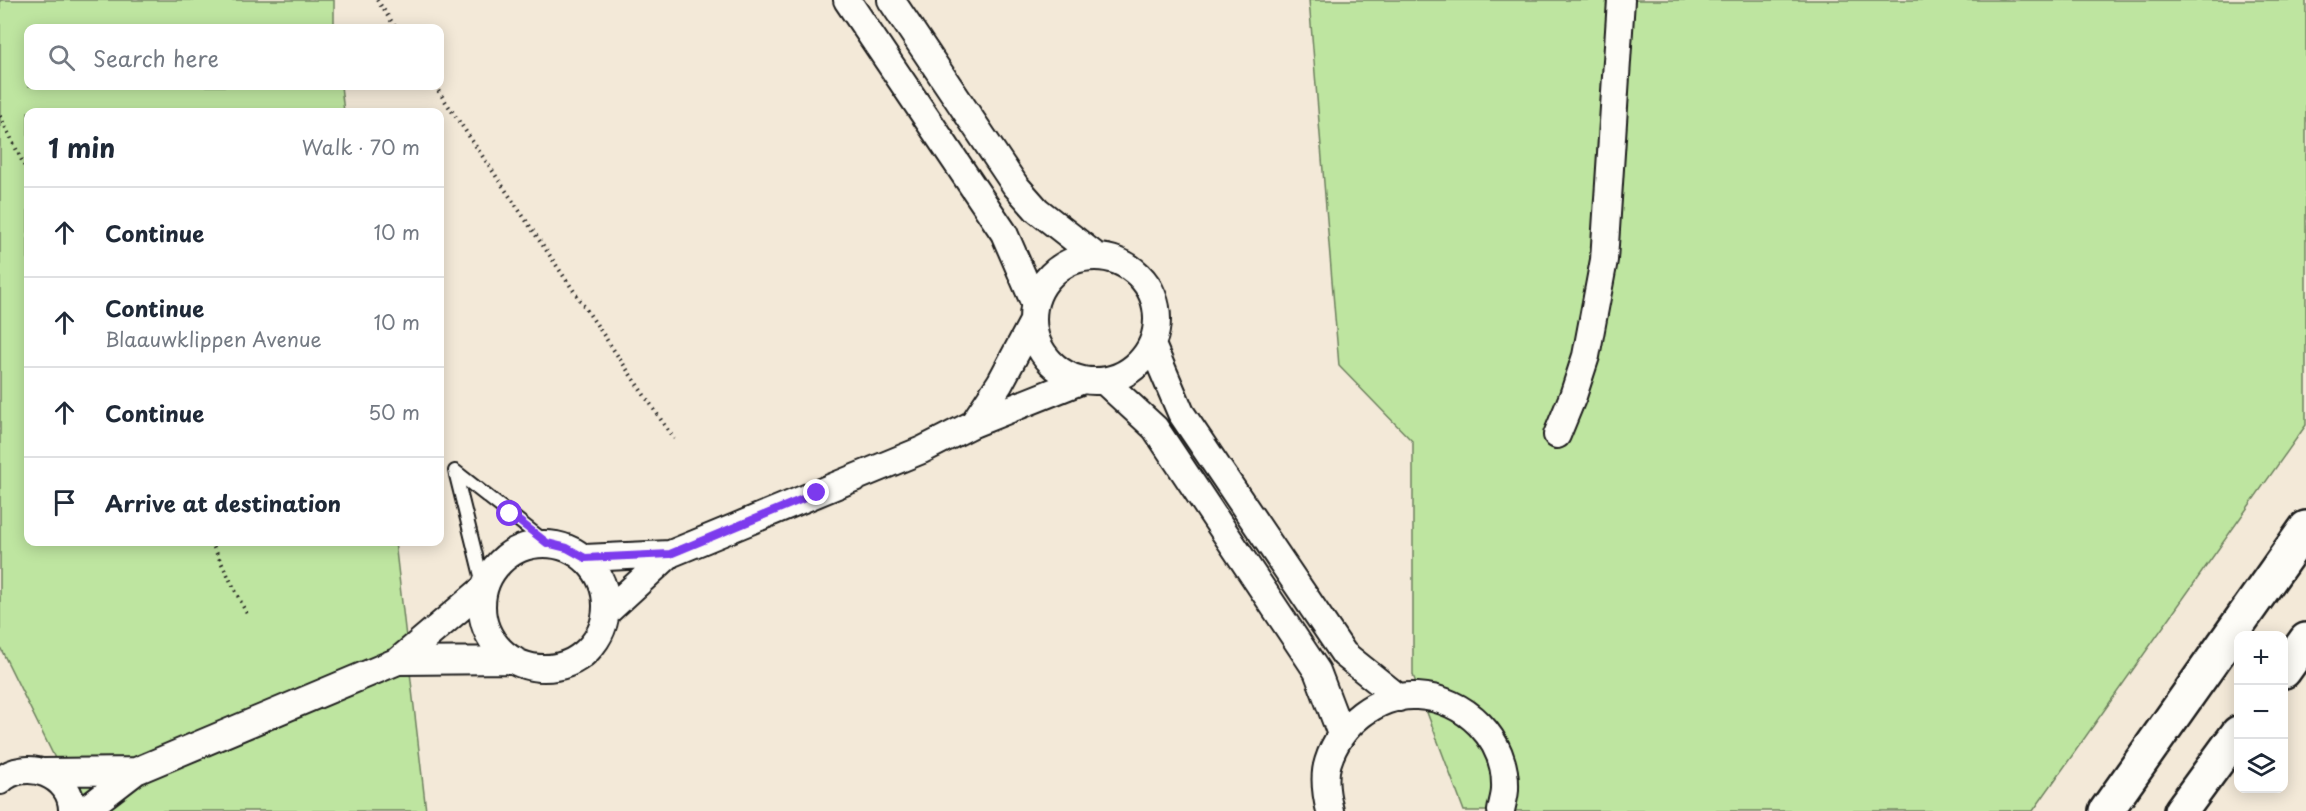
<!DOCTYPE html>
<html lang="en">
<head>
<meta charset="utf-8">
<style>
	:root { --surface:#fff; --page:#f2f2f3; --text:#1f2937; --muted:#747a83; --line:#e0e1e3 }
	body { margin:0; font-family:"Playpen Sans",sans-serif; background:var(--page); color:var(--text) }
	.controls { position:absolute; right:18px; bottom:18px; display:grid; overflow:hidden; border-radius:12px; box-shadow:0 3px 15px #0003 }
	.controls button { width:54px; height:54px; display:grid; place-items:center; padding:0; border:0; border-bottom:2px solid var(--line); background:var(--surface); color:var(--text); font:30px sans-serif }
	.stop { position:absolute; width:18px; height:18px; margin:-14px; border:4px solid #7c3aed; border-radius:50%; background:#fff }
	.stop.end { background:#7c3aed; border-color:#fff; box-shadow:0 2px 6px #0008 }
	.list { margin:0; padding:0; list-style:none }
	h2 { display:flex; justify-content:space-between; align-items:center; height:78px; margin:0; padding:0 24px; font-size:26px }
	h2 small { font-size:20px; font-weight:400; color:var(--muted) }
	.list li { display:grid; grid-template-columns:39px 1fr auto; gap:18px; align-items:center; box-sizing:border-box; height:90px; padding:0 24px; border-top:2px solid var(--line) }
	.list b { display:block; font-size:22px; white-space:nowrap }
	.list p { margin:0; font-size:20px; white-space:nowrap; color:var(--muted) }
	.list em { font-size:20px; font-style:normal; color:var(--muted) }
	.icon { flex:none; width:33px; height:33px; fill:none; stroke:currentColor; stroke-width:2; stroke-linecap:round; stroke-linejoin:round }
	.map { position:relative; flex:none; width:2306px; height:811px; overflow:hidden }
	.search { position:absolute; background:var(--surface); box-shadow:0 3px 15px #0003; left:24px; top:24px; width:420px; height:66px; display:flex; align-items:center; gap:15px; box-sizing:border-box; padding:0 21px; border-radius:12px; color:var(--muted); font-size:22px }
	.panel { position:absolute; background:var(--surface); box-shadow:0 3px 15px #0003; left:24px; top:108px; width:420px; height:438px; border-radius:12px }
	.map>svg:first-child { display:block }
	.green { fill:#bee5a0; stroke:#6d805e; stroke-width:1.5 }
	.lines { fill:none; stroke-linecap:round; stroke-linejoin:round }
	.lane-casing { stroke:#1c1c1c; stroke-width:16 }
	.street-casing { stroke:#1c1c1c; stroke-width:30 }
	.secondary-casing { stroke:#1c1c1c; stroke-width:38 }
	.path { stroke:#1c1c1c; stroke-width:4; stroke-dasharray:1.5 4.5; stroke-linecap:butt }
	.lane { stroke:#fdfcf7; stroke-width:12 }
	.street { stroke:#fdfcf7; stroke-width:26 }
	.secondary { stroke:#fdfcf7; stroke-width:33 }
	.route { stroke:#7c3aed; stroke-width:8 }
</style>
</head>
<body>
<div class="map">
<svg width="2306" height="811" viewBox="0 0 2306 811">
	<rect width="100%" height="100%" fill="#f3e9d8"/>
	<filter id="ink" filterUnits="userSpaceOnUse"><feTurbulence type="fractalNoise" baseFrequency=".0167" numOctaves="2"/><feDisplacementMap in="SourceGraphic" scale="12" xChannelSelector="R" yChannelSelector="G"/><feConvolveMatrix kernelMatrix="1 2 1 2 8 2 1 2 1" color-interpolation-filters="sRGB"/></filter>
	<g filter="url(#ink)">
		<path class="green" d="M0 0H334V28H28V86H341L344 112H28V542H395L426 811H81L0 647Z
			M1309 0H2306V425L2033 811H1464L1413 675V442L1339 366Z"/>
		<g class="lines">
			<defs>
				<path id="lane" d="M455 471 484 588
					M455 471 547 543"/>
				<path id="street" d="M847 0 1004 233 1034 302
					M891 0 1015 185 1037 210 1097 257
					M1033 319a62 62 0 1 1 124 0a62 62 0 1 1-124 0Z
					M1152 345 1181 413 1344 654 1399 698
					M1104 381 1155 428 1317 671 1341 734
					M973 424 1000 383 1032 323
					M1557 435 1573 396 1586 356 1604 260 1621 0
					M482 606a62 62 0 1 1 124 0a62 62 0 1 1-124 0Z
					M585 558 670 554 922 450 973 424 1083 380
					M607 612 670 554
					M398 661 514 660
					M45 772 136 771
					M0 781C25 757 73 775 72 811
					M84 811 136 771 398 661 484 588
					M1330 811C1326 795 1323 777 1328 762 1340 724 1377 694 1417 696 1465 698 1507 739 1505 789 1505 796 1502 804 1501 811"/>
				<path id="secondary" d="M2284 671 2306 640
					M2106 811 2306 528
					M2181 811 2238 733"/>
			</defs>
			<use href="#lane" class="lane-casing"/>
			<use href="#street" class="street-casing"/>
			<use href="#secondary" class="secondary-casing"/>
			<path class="path" d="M377 0 396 28
				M435 86 674 439
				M0 116 28 173
				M211 542 247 614"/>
			<use href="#lane" class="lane"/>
			<use href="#street" class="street"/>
			<use href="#secondary" class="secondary"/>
		</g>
	</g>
	<g class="lines" filter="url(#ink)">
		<path class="route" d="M510 514 547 543 567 548 585 558 670 554 817 493"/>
	</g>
</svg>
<div class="controls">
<button>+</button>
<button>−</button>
<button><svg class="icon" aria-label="layers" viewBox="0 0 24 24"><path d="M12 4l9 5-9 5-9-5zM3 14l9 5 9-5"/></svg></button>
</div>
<div class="stop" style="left:510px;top:514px"></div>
<div class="stop end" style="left:817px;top:493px"></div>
<div class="search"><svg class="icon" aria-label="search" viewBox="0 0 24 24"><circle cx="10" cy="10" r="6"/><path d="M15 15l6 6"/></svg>Search here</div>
<section class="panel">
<h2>1 min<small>Walk · 70 m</small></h2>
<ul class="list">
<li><svg class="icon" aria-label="ahead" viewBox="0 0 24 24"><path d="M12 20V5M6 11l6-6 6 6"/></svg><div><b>Continue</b></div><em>10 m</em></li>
<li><svg class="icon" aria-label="ahead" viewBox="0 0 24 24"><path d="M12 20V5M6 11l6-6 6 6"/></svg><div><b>Continue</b><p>Blaauwklippen Avenue</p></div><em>10 m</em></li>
<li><svg class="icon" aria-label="ahead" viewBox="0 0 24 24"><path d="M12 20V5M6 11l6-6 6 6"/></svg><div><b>Continue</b></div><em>50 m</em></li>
<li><svg class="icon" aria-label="arrive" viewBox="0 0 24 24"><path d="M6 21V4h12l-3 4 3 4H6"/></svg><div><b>Arrive at destination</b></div></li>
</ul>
</section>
</div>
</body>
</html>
